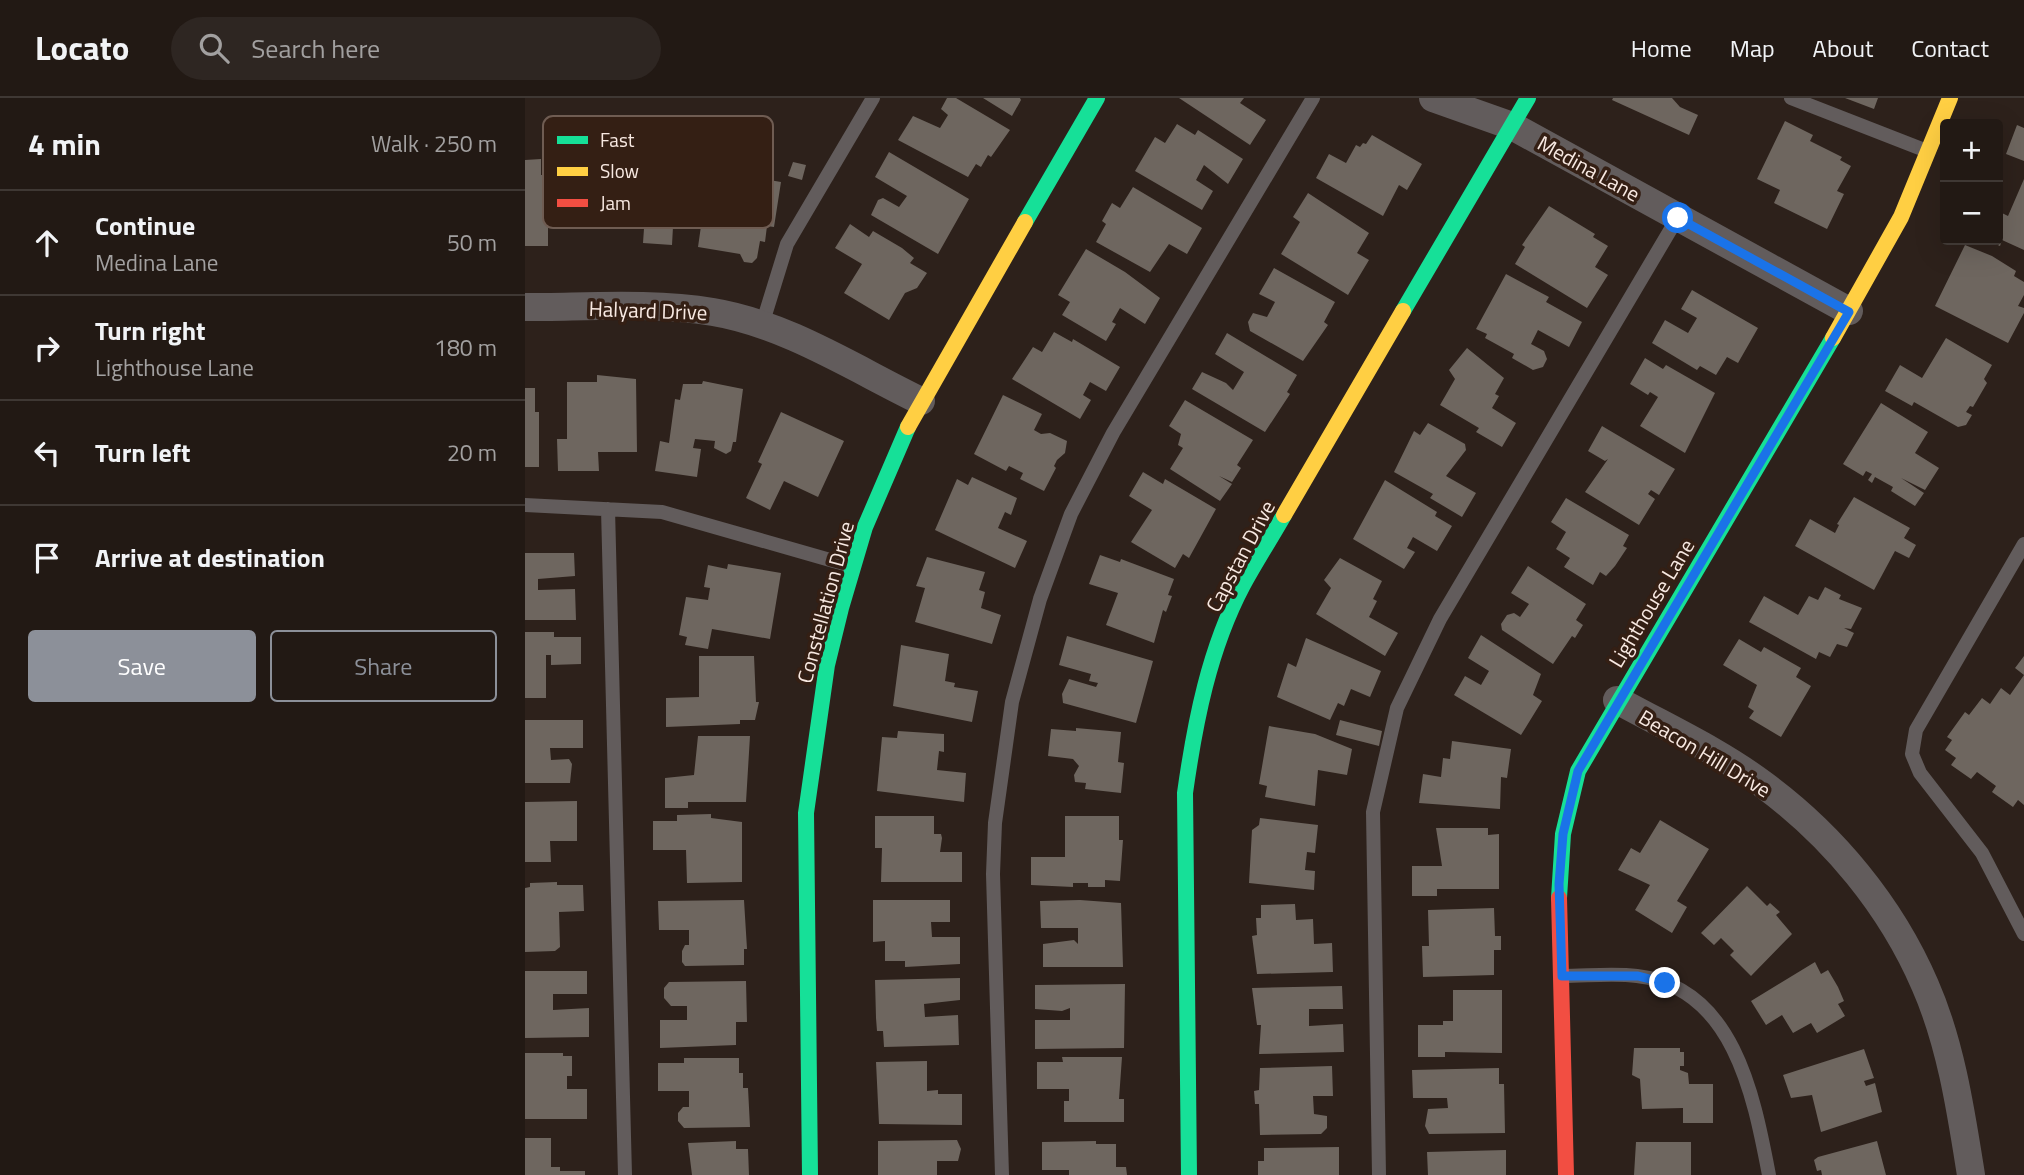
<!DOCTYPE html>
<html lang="en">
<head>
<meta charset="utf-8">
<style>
	:root { --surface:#221914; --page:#2e2622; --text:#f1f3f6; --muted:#a2a0a0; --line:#3f3834; --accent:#8c9099 }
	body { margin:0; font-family:"Titillium Web",sans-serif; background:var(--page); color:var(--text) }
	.controls { position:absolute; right:21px; top:21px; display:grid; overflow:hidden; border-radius:7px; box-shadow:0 7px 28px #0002 }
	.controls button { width:63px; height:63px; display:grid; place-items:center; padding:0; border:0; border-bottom:2px solid var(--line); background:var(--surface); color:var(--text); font:35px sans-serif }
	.stop { position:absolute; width:21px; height:21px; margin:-16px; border:5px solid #1a73e8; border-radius:50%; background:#fff }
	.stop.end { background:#1a73e8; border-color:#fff; box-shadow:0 2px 7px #0008 }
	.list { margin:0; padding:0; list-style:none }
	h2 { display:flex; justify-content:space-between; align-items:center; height:91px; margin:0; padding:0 28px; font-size:30px }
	h2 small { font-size:23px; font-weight:400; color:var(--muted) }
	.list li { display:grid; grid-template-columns:46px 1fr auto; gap:21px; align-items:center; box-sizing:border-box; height:105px; padding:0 28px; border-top:2px solid var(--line) }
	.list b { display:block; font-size:26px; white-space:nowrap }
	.list p { margin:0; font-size:23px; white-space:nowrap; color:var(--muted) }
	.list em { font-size:23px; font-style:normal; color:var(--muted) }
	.actions { display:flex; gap:14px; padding:21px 28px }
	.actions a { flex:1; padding:16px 0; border:2px solid var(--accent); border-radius:7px; text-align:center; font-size:24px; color:var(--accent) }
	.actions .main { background:var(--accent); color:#fff }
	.icon { flex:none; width:38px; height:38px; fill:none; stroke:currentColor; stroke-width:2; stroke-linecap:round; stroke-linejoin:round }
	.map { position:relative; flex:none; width:1499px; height:1077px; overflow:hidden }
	header { display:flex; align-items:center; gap:42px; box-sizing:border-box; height:98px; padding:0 35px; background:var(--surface); border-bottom:2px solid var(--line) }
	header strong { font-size:33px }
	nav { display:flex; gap:38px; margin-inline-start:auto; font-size:24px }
	.search { width:490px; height:63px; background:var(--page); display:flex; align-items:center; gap:18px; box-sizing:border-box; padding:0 24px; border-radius:38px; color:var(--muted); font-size:26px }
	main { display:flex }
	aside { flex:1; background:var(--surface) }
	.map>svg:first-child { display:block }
	.building { fill:#6e665f }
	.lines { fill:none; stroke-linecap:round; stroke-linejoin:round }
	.lane { stroke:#625c5c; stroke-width:14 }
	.street { stroke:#625c5c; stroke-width:28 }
	.fast { stroke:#16e098; stroke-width:16 }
	.slow { stroke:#ffcf43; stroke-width:16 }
	.jam { stroke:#f24e42; stroke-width:16 }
	.route { stroke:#1a73e8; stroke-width:9 }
	.labels { text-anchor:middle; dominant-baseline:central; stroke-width:7; stroke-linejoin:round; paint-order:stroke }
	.street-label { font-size:21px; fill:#f8e9e2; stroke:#341f14 }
	.key { fill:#341f14; stroke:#6f5c52; stroke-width:2 }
	.key-label { font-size:19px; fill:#f8e9e2 }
</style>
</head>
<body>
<header>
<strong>Locato</strong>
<div class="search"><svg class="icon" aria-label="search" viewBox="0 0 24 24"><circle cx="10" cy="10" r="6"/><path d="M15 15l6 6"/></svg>Search here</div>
<nav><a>Home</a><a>Map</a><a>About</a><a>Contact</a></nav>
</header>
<main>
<aside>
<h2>4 min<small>Walk · 250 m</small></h2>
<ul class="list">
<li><svg class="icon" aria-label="ahead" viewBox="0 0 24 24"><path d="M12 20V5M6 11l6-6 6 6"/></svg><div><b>Continue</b><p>Medina Lane</p></div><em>50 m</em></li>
<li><svg class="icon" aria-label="right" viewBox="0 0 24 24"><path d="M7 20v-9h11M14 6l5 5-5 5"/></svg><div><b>Turn right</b><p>Lighthouse Lane</p></div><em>180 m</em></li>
<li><svg class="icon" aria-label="left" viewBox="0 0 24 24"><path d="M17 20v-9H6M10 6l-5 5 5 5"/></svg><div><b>Turn left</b></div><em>20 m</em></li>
<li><svg class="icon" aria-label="arrive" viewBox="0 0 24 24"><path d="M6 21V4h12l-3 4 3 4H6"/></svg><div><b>Arrive at destination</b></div></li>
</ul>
<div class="actions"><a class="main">Save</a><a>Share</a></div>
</aside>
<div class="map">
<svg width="1499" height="1077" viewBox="0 0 1499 1077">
	<rect width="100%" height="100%" fill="#2d211b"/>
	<path class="building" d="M422 0H431L485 32 466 59 463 57 456 69 451 66 443 79 373 42 388 18 415 30 423 17 416 11Z
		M458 0H495L496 2 487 18Z
		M654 0H719L715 5 741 22 725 47Z
		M1088 0H1147L1155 9 1173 17 1164 37 1087 2Z
		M1320 0H1353L1349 11Z
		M1260 23 1288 37 1285 43 1317 59 1315 62 1326 68 1312 93 1319 96 1302 131 1249 105 1255 92 1232 81Z
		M652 26 670 37 673 32 718 61 703 86 679 67 671 82 688 93 677 112 610 73 630 39 640 45Z
		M1492 27 1499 30V63L1481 56Z
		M847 37 897 66 882 92 874 87 858 118 791 80 804 56 821 65 831 47 835 49 838 45 841 46Z
		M122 53H129L136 61V73L151 74 147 147 118 145 120 116 96 115V97H90L93 61 110 62Z
		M364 54 444 101 413 156 346 117 353 102 358 100 374 109 382 98 350 79Z
		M16 61V77H44V66L50 62 69 66V94H75L76 101H84V125L45 126V121H23V148H0V62Z
		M268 64 281 67 277 82 263 78Z
		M216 77 256 84 249 129 242 128 240 144 235 143 232 160 227 165 219 164 215 156 173 149 181 93 201 96 203 83Z
		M1499 81V152L1477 142 1475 148 1461 142H1473V113L1483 118Z
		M608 89 677 130 662 156 644 146 625 174 571 144 581 126 577 123 587 105 595 110Z
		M783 95 844 135 832 155 844 162 823 197 756 156 775 124 768 119Z
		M1024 108 1070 136 1068 139 1083 148 1070 169 1083 177 1062 210 990 166 1000 149 997 147Z
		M325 126 344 139 348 133 377 150 389 160 385 165 402 175 392 190 380 195 364 222 319 195 337 166 310 150Z
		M1440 147 1467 158 1491 173 1489 178 1499 184V197L1493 208 1499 210V215L1483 245 1410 208Z
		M561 151 600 174 635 200 620 226 595 210 587 224 591 226 581 243 537 217 545 204 533 197Z
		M749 170 810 204 799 224 803 227 778 263 725 233 723 224 728 215 742 219 750 204 734 196Z
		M981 176 1024 199 1021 204 1057 224 1044 249 1013 232 1006 246 1019 253 1022 261 1018 269 1008 272 987 260 989 256 960 240 962 236 951 231Z
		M1167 192 1233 230 1213 265 1202 259 1191 277 1175 268 1172 272 1127 245 1140 222 1163 235 1172 220 1156 211Z
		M529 234 547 244 548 241 595 269 581 293 565 284 558 297 566 302 555 321 487 281 508 249 517 254Z
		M702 235 772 277 762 294 765 296 740 334 667 291 677 274 701 285 708 292 719 274 690 256Z
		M1421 240 1467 267 1459 281 1462 285 1448 309 1445 308 1441 314 1447 317 1441 327 1433 329 1389 304 1387 308 1360 293 1375 267 1397 280Z
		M942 250 979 280 970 296 974 298 967 310 991 325 977 349 951 334 954 330 915 307 930 281 924 272Z
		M1120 260 1138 271 1141 267 1190 295 1160 355 1115 328 1133 299 1125 294 1123 297 1105 286Z
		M72 277 111 281 112 354H73L74 373H33L32 341H42V284H72Z
		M178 283 218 291 211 344H208L206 353 201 356 189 350 190 343 170 341 168 350 176 351 172 379 130 373 135 343 144 345 150 301 155 302 158 286H177Z
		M0 290H10V314H14V369H0Z
		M478 297 517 316 509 332 516 336 525 335 542 343 540 355 532 362 529 368 531 370 519 393 495 381 498 375 484 368 481 373 449 356Z
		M660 302 728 342 712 367 716 370 707 384 694 378 707 386 695 403 645 371 658 350 653 347 656 336 644 328Z
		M1356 305 1403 334 1390 355 1414 370 1400 392 1376 380 1399 395 1390 408 1366 393 1368 389 1350 379 1347 385 1343 382 1347 376 1341 373 1338 378 1318 366Z
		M256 314 319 343 293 399 259 383 245 412 221 400 237 366 233 364Z
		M903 325 940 346 941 352 921 378 951 395 937 419 905 400 908 396 869 374 889 333 895 337Z
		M1077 328 1150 371 1134 397 1126 392 1123 396 1130 401 1114 427 1060 394 1083 361 1080 363 1063 353Z
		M618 374 638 386 640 381 691 411 664 460 658 456 650 470 606 444 627 412 604 398Z
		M447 379 492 400 486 417 480 414 473 430 502 443 490 470 410 432 432 381 443 387Z
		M860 382 912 414 910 418 927 428 912 453 888 439 882 450 890 454 879 471 828 441Z
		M1329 399 1385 430 1379 440 1391 447 1384 460 1370 453 1349 492 1270 448 1285 421 1310 435 1314 427 1312 426Z
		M1041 400 1104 437 1098 448 1102 450 1090 468 1081 478 1075 474 1068 487 1039 469 1045 460 1031 451 1041 434 1026 424Z
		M0 455H49L50 478 13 481V492L50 491 51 522H0Z
		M575 457 595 464 596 461 649 481 643 497 647 498 641 514 638 512 629 545 581 527 593 495 564 486Z
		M402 459 460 474 454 492 460 494 456 510 476 517 467 546 390 524 400 490 391 488Z
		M815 460 857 483 848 501 852 503 844 519 873 535 860 558 791 516 806 490 799 482Z
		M203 466 256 475 245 541 187 531 183 551 160 547 162 539 154 537 161 499 183 502 185 490 179 489 183 467 202 471Z
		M1003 468 1061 506 1051 522 1058 527 1050 540 1047 538 1028 566 977 532 976 526 982 517 989 515 995 519 1004 506 986 495Z
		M1300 489 1316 497 1314 501 1337 510 1326 531 1319 530 1329 535 1322 549 1312 546 1305 559 1294 554 1291 561 1224 524 1239 498 1273 517 1284 498 1293 502Z
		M0 534H29V539H56V566L26 567V557H21V600H0Z
		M956 537 1016 576 1008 597 1017 603 996 637 929 597 940 578 956 587 964 573 943 560Z
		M542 538 628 563 611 625 538 605 537 596 544 581 571 589 573 585 564 583 566 576 534 567Z
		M781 540 856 573 845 599 826 591 819 608 813 605 805 622 752 599 763 565 771 569Z
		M1214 541 1236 554 1239 549 1276 570 1271 579 1286 588 1256 639 1224 620 1229 613 1223 609 1232 587 1198 567Z
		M376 547 424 556 420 583 430 585 429 589 453 593 447 624 368 608Z
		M174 558H229L231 604H234L230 622H215V626L141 629V600L174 599Z
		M1499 558V707L1493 702 1488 709 1467 694 1471 688 1452 674 1446 681 1426 667 1431 660 1420 652 1427 642 1422 639 1440 614 1444 617 1457 600 1465 606 1476 590 1485 597 1499 577 1490 570Z
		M0 622H58V650H25L26 662 44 661 47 666 45 685H0Z
		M815 622 857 633 854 648 811 637Z
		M744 628 790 636 827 651 822 677 793 672 790 708 740 699 742 688 734 686Z
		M551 630 596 634 593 664 599 665 596 695 560 691 561 685 550 684 549 677 554 668 548 661 523 658 526 631 551 633Z
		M373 633 419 636V654L414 653 412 672 441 675 439 704 352 693 357 639 372 640Z
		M173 638H225L221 704H163V710H140V680L169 677Z
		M927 643 986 651 982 680 976 679 975 711 894 705 898 676 916 679 918 660 925 661Z
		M52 703V743H25L26 764H0V704Z
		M186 716V720L217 724V784L162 785 161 752H128V723H152V717Z
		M350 718H409V736H416L417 740 415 754H437V784H356L357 750H350Z
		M540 718H594V742H598L595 783 580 782V789H563V785H548V789L506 787V759H540Z
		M735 720 793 727 790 755 782 754 780 772 790 773 789 792 724 785 727 732 734 727Z
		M1135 722 1184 751 1152 803 1162 809 1147 835 1110 812 1125 787 1093 772 1106 750 1115 755Z
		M911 730H963V737L974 736V791H912V798H887V768H917Z
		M32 784V787H58L59 813 34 814 35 849 30 853 0 854V790L5 789V785Z
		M1222 788 1242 808 1245 805 1255 814 1251 817 1267 836 1226 878 1205 857 1209 853 1196 840 1189 847 1176 835Z
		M219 802 222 851H219V867L160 868 157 864V853L160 847H164V832H134L133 803Z
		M348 802H425V824H406L407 839H435V866L380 869V863H360V843L348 844Z
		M555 802 596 805 598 869H518V846L549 842 553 846V830H516L515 803Z
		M770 806 771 822 788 821 789 846 807 845 808 874 732 876 727 838 732 837 731 820H736V807Z
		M969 810 970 838H976V852H969V877L898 879 897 848H904L903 812Z
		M1290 864 1296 876 1303 872 1313 889 1319 903 1313 906 1320 918 1292 935 1286 925 1268 935 1257 917 1241 927 1226 903Z
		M0 873H62V896H28V912L64 910V939L0 940Z
		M435 880V902L399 906 400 919 433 917 434 947 359 949 358 933H352L351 920 350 882Z
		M221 883 222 924H211V947L135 950V922H162V908H146L139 900V890L144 884Z
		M600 886 599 950 510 951V922H545V910L537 913 510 911V887Z
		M817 888 818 911H784V928L818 926 819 954 734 956 736 927H732L727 890Z
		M928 892H977V955L920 954V959H893V927H918V923H928Z
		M1109 950H1155V954H1159V968H1155V972L1163 975 1164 986H1188V1025H1158V1010L1117 1011 1115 981 1107 977Z
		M1339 951 1349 980 1339 983 1341 988 1350 985 1357 1014 1296 1034 1287 997 1266 1000 1258 977Z
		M0 955H38V958H47V978H42V991H62V1021H0Z
		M537 959H597L594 1001H599V1024H539V1003H544V991H512V964H538Z
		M159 960H214V975H218V990H223L225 1029 159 1030 153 1023V1015L158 1009H164V993H133V965H159Z
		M402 963V993L413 992V996H437V1027L354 1026 351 964Z
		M807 968 808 998H788L789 1016 802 1018V1030L796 1036 735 1037 734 1006H730L729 993 734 992 735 970Z
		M974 970V986H979L980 1035 904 1036 900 1028 903 1011 923 1010 922 1000H888L887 972Z
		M0 1040H26V1069H35V1073H60V1077H0Z
		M432 1042 436 1051 433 1063H412V1077H353V1043Z
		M211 1043V1051H223L224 1077H167L163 1045Z
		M571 1043V1046H591V1069H601L602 1077H544V1072H517V1044Z
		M1352 1043 1361 1077H1297L1296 1072 1292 1073 1289 1062 1293 1059Z
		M1111 1044H1166V1077H1109Z
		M814 1049V1077H733V1063H739V1050Z
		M981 1052V1077H903L902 1054Z"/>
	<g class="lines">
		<path class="lane" d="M1266 0 1402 53
			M237 227 262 146 348 0
			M0 407 137 414 326 468
			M83 411 100 1077
			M1499 446 1391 632 1387 656 1395 675 1457 755 1499 836
			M1037 878C1062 878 1088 875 1112 878 1209 889 1229 999 1244 1077
			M477 1077 468 776 470 725 487 604 515 501 546 416 588 335 788 0
			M854 1077 848 714 872 610 915 521 1153 119"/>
		<path class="street" d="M908 0 987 28 1324 213
			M0 209C62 209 127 204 188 214 261 226 330 271 396 303
			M1092 602C1141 629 1194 653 1239 687 1308 738 1366 808 1400 887 1426 946 1436 1014 1446 1077"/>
		<path class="fast" d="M500 124 572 0
			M878 213 1003 0
			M1034 800 1038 736 1053 673 1308 240
			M285 1077 281 715 302 567 316 510 340 429 383 329
			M664 1077 660 695C670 624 684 551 718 487 731 463 746 440 759 417"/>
		<path class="slow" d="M1308 240 1376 119 1425 0
			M383 329 500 124
			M759 417 878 213"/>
		<path class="jam" d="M1034 800 1041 1077"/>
	</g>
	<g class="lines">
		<path class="route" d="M1140 885 1113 878H1037L1034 786 1038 736 1053 673 1324 214 1153 120"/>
	</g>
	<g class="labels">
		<g class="street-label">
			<text transform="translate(1064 70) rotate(29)">Medina Lane</text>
			<text transform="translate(123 212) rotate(2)">Halyard Drive</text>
			<text transform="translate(715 458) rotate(-62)">Capstan Drive</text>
			<text transform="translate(300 504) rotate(-75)">Constellation Drive</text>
			<text transform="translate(1126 505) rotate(-59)">Lighthouse Lane</text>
			<text transform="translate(1180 655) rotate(31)">Beacon Hill Drive</text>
		</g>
	</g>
	<rect x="18" y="18" width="230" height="112" rx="10" class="key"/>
	<rect x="32" y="38" width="31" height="8" fill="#16e098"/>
	<rect x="32" y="69" width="31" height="9" fill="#ffcf43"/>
	<rect x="32" y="101" width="31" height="8" fill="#f24e42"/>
	<g class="key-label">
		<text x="75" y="49">Fast</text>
		<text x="75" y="80">Slow</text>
		<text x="75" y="112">Jam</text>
	</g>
</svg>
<div class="controls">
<button>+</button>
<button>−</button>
</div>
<div class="stop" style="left:1153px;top:120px"></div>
<div class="stop end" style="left:1140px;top:885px"></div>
</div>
</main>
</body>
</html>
